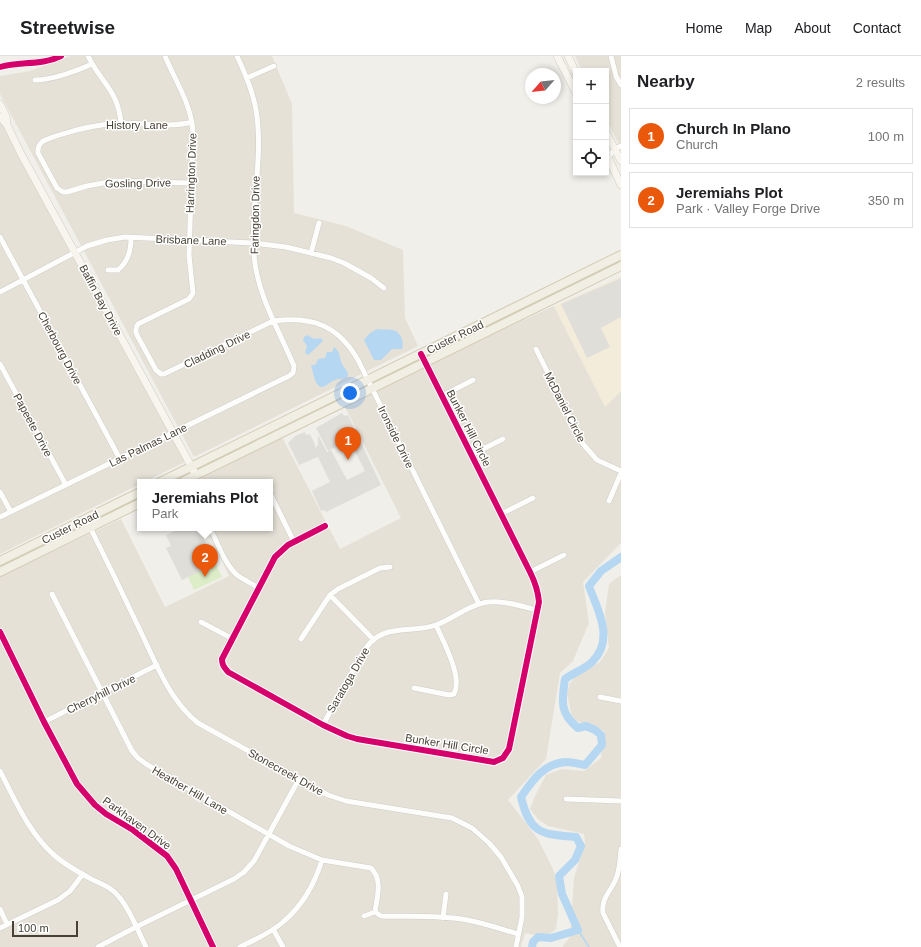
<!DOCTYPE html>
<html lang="en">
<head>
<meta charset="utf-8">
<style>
	:root { --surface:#fff; --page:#f6f6f6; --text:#202124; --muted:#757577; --line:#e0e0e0; --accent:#ea580c }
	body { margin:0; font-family:Helvetica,sans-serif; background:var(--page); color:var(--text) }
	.controls { position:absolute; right:12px; top:12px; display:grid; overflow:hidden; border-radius:0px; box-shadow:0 2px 6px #0003 }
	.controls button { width:36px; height:36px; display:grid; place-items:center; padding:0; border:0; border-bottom:1px solid var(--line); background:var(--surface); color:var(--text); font:20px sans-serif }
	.compass { position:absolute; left:525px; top:12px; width:36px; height:36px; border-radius:50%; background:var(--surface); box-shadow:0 2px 6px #0003; rotate:243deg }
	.scale { position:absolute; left:12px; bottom:10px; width:66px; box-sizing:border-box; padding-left:4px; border:2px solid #484135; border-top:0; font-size:11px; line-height:14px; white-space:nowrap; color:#484135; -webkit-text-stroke:3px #fff; paint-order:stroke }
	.you { position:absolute; left:350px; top:337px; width:14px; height:14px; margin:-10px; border:3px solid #fff; border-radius:50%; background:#1a73e8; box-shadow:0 0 0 6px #1a73e833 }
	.badge { display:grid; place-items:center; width:26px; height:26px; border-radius:50%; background:var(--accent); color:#fff; font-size:13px; font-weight:700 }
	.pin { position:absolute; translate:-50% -33px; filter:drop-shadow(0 1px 2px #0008) }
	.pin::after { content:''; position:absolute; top:21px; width:14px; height:12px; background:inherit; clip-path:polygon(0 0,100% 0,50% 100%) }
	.popup { position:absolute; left:137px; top:423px; width:136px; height:52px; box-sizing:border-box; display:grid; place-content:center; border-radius:0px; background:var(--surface); filter:drop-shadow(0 1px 3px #0005); font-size:13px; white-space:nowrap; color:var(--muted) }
	.popup b { font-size:15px; color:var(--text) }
	.popup::after { content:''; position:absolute; left:50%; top:100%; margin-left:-8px; border:8px solid transparent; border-top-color:var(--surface) }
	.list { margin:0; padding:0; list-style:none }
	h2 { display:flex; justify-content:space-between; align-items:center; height:52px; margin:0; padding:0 16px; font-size:17px }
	h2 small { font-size:13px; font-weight:400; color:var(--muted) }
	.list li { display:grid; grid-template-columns:26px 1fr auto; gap:12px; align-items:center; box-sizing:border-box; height:56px; margin:0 8px 8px; padding:0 8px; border:1px solid var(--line); border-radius:0px }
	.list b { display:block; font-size:15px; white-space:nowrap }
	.list p { margin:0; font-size:13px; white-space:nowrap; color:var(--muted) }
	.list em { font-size:13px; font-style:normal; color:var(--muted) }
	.icon { flex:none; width:22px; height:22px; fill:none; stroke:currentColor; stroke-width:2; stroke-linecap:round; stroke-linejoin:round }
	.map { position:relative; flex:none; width:621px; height:891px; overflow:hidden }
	header { display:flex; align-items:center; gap:24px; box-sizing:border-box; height:56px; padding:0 20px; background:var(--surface); border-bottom:1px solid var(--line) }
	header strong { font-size:19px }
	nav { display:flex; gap:22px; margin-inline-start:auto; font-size:14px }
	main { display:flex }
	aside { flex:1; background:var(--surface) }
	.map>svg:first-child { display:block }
	.residential { fill:#e5e1d7 }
	.commercial { fill:#f4ecdb }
	.green { fill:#dcedc7 }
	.parking { fill:#e0ded9 }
	.water { fill:#b6d7f2 }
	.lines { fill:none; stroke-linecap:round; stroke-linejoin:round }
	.stream { stroke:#b6d7f2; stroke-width:1.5 }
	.river { stroke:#b6d7f2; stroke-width:8 }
	.street-casing { stroke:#cfcdc7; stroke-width:6 }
	.secondary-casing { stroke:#d0cdc0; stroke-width:8 }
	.primary-casing { stroke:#d4cdb6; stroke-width:10 }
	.street { stroke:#fdfdfc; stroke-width:5 }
	.secondary { stroke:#f7f5ee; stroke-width:7 }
	.primary { stroke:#f1eee3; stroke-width:8 }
	.cycleway-casing { stroke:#fff; stroke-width:8 }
	.cycleway { stroke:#d6006c; stroke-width:6 }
	.labels { text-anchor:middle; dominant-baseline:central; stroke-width:3; stroke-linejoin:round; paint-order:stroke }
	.street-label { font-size:11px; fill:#484135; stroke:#fff }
</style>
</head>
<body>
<header>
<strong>Streetwise</strong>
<nav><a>Home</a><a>Map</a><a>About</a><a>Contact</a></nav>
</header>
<main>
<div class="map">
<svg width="621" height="891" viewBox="0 0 621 891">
	<rect width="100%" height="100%" fill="#f0efea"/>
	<path class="residential" d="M71 0H272L292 48 294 157 346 170 403 194 405 262 418 290 194 401 0 38V20L30 15Z
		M575 0H621V92L606 63V15H582Z
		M0 65 185 406 144 426H140V428L0 498Z
		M554 250 605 350 621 335V487L583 526 589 567 573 605 560 617 546 703 508 744 538 783 553 813 557 825 558 858 556 873 546 881 525 877 521 891H0V521L121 463 165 551 229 520 206 472H270V426H195L282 381 340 493 401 462 345 351 500 275Z
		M621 519V891H562L570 881 574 822 585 786 584 778 548 770 538 763 530 753 535 740 546 719 562 713 584 715 601 702 604 675 576 665 572 661 567 638 570 627 577 619 600 606 609 592 605 557 609 528Z"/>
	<path class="commercial" d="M621 220V335L605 351 554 250Z"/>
	<path class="green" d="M216 508 222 521 194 534 188 521Z"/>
	<path class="parking" d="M621 222V261L601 272 610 291 587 302 561 248Z
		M342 357 344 360 348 359 381 429 326 456 324 454 321 455 312 435 330 426 318 401 299 409 288 387 295 380 305 376 306 379 310 378 315 389V392L318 389V379L327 396 331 394 347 424 365 415 349 384 328 395 316 372Z
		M181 472H199L216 508 182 524 166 492 171 490 166 479Z"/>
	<path class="water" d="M377 273C389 275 397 270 402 283 403 287 403 289 402 293H392L381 304H374L364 284 370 277Z
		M307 279 314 283 321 282 323 285 308 299 305 297 307 290 303 284 304 281Z
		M334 291C341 296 339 301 342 308 345 313 348 314 348 320 344 324 340 322 335 324 329 326 327 331 320 331 313 325 314 317 311 310L316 308 318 303 325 302 327 296H332Z"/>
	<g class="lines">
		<path class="stream" d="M578 874 589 891"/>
		<path class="river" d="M532 891 533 886 538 881 551 882 578 874 562 838 559 820 575 804 581 790 576 781C541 778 530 778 521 741 532 725 544 707 566 706 572 706 579 708 585 709L602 689 601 679 595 674 586 670 578 672C559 657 562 644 565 623 573 617 585 613 592 606 615 583 598 555 589 530L601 515 621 501"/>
		<defs>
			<path id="street" d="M88 0C101 27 118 34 121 67
				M165 0C176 27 193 50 193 80L189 199 193 237 189 243 138 268C136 271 135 275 137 279L156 314 161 318H164L273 265C312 260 338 269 358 304L479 548
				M611 0 616 20 621 29
				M247 22 274 10
				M35 24C52 24 77 15 92 8
				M608 101 615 93 621 90
				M190 127 114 125 87 130 67 136H63L57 132 38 97C37 85 47 83 56 80 77 73 100 68 122 67 145 67 169 72 192 66
				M0 181 120 403
				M311 197 319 167
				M108 214H118C128 206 131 194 131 182
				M0 236 87 190 107 184 125 181 253 187 286 191 331 202 344 207 371 222 384 232
				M536 293 583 388 597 404 621 415
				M0 308 66 429
				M442 340 473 324
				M471 399 503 383
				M0 436 11 456
				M270 437 294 486
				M609 445 621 417
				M501 458 533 442
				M0 461 289 320 293 317 294 310C279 274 257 239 254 199 250 153 264 100 256 54 253 35 245 17 237 0
				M86 463C104 499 122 536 139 572 155 605 169 644 198 667L328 739 346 745 452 762 472 772 489 787 501 801 518 830 522 841V861L516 891
				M325 470 288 489 275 501 222 603C222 609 224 611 228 616L323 669 347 680 357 683 494 706 503 702 509 693 539 546C538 534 535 526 530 516L424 304
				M210 472C218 488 224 507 237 519 244 524 252 528 259 532
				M530 516 564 499
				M52 538 132 695 138 702 146 708 289 790 322 804 371 812C383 824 377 841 375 856
				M330 539 374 584
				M201 566 233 583
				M301 583 330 539 338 533 380 512 390 511
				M414 632 449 639 454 638C463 621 443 585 436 569
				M600 641 621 645
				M44 666 157 609
				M323 669C332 652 342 635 351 618 357 608 362 596 370 587 388 568 414 577 436 569 452 563 466 551 483 547 500 543 520 550 537 554
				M0 715C15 744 29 777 54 799 65 809 80 817 93 824 99 827 106 829 112 834 126 844 138 875 146 891
				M566 743 621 745
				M0 853 7 868
				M364 860 375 856 381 860C410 861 439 859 467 864 484 867 501 873 518 878
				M443 862 446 838
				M0 872 58 844 70 835 83 818
				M273 873 283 891
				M98 891 136 871 234 823 244 816 254 805 299 723
				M240 891C254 884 271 877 283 866 302 850 315 827 322 804
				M620 891 603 857C601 843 610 836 615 825 620 815 620 803 621 793"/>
			<path id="secondary" d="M557 0 576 37
				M568 0 576 17
				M0 11C20 5 41 10 61 0
				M0 48 6 60 7 69 20 96 196 419
				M0 61 7 69
				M606 76 621 105
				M606 97 621 129
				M0 576 44 666 77 728 95 749 106 758 133 774 167 800 176 813 213 891"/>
			<path id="primary" d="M160 426 621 199
				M182 426 621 210
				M0 505 140 436
				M0 516 140 447"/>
		</defs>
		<use href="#street" class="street-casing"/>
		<use href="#secondary" class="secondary-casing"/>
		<use href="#primary" class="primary-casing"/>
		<use href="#street" class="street"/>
		<use href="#secondary" class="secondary"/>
		<use href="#primary" class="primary"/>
		<defs>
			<path id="cycleway" d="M0 11C20 5 41 10 61 0
				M325 470 288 489 275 501 222 603C222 609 224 611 228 616L323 669 347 680 357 683 494 706 503 702 509 693 539 546C538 534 535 526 530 516L421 298
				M0 576 44 666 77 728 95 749 106 758 133 774 167 800 176 813 213 891"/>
		</defs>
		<use href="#cycleway" class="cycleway-casing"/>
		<use href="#cycleway" class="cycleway"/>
	</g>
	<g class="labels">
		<g class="street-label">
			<text x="137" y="69">History Lane</text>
			<text transform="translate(191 117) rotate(-88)">Harrington Drive</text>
			<text transform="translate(138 127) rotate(-1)">Gosling Drive</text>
			<text transform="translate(255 159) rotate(-89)">Faringdon Drive</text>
			<text transform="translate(191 184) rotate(2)">Brisbane Lane</text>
			<text transform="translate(101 244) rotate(62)">Baffin Bay Drive</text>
			<text transform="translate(455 281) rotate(-26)">Custer Road</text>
			<text transform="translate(60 292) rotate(62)">Cherbourg Drive</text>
			<text transform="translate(217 293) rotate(-26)">Cladding Drive</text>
			<text transform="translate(565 351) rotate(63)">McDaniel Circle</text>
			<text transform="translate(33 369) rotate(62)">Papeete Drive</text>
			<text transform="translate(469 372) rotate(63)">Bunker Hill Circle</text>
			<text transform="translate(396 381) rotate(64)">Ironside Drive</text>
			<text transform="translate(148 389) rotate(-26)">Las Palmas Lane</text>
			<text transform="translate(70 471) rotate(-26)">Custer Road</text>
			<text transform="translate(348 624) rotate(-60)">Saratoga Drive</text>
			<text transform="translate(101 638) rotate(-26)">Cherryhill Drive</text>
			<text transform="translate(447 688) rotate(9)">Bunker Hill Circle</text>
			<text transform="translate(286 716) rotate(29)">Stonecreek Drive</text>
			<text transform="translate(190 734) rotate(30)">Heather Hill Lane</text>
			<text transform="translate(137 767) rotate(36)">Parkhaven Drive</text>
		</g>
	</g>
</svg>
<div class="controls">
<button>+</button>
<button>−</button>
<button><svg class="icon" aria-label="locate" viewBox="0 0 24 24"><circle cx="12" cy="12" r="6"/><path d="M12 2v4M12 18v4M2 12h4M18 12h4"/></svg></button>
</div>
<svg class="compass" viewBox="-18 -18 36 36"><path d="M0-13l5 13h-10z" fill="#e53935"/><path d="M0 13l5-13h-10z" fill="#757577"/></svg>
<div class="scale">100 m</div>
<div class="you"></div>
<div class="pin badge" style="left:348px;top:404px">1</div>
<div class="pin badge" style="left:205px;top:521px">2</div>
<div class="popup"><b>Jeremiahs Plot</b>Park</div>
</div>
<aside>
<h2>Nearby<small>2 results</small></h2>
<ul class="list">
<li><span class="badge">1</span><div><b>Church In Plano</b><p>Church</p></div><em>100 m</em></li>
<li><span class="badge">2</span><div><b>Jeremiahs Plot</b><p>Park · Valley Forge Drive</p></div><em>350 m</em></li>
</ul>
</aside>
</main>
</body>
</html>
